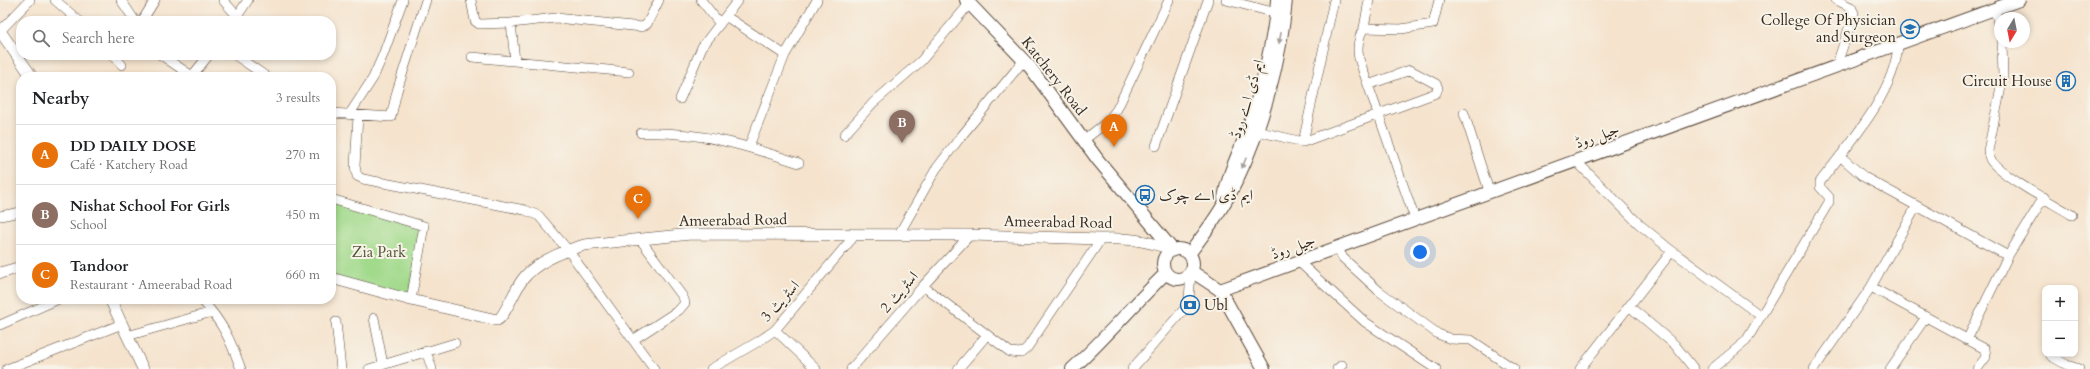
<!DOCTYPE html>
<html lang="en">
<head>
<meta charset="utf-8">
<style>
	:root { --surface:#fff; --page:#f6f6f6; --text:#202124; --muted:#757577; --line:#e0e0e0; --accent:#0b8043 }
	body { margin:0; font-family:Cardo,Amiri,serif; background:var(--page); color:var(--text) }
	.controls { position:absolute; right:12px; bottom:12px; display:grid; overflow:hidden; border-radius:8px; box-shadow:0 2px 6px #0003 }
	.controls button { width:36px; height:36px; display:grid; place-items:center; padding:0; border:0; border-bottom:1px solid var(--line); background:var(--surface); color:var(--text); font:20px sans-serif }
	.compass { position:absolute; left:1994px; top:12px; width:36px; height:36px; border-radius:50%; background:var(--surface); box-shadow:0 2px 6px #0003; rotate:190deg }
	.you { position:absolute; left:1420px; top:252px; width:14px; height:14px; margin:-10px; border:3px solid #fff; border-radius:50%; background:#1a73e8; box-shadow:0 0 0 6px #1a73e833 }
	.badge { display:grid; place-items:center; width:26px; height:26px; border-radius:50%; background:var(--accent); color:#fff; font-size:13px; font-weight:700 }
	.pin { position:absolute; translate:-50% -33px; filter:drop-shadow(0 1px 2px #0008) }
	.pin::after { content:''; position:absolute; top:21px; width:14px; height:12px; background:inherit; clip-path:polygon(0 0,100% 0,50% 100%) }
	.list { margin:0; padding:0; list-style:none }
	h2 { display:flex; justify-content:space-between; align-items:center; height:52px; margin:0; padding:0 16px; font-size:17px }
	h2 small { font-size:13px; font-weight:400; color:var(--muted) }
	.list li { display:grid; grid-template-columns:26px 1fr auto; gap:12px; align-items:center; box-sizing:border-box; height:60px; padding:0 16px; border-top:1px solid var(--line) }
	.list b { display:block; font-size:15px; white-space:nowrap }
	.list p { margin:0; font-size:13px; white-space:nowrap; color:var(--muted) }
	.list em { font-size:13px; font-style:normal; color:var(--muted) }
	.icon { flex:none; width:22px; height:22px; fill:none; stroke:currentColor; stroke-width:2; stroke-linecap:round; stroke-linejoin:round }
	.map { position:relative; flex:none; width:2090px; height:369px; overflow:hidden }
	.search { position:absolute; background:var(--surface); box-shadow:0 2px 6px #0003; left:16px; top:16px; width:320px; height:44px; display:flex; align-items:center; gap:10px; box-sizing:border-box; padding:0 14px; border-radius:16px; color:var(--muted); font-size:15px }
	.panel { position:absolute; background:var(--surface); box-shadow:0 2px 6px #0003; left:16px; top:72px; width:320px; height:232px; border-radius:16px }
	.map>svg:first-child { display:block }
	.green { fill:#a2da8c; stroke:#6e8255 }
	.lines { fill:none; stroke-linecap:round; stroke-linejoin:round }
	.minor-casing { stroke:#574638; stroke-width:10 }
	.tertiary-casing { stroke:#574638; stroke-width:12 }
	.secondary-casing { stroke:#574638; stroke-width:14 }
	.minor { stroke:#fff; stroke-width:9 }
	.tertiary { stroke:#fff; stroke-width:11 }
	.secondary { stroke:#fff; stroke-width:12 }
	.oneway { fill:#a79f9a }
	.labels { text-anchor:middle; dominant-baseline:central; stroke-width:4; stroke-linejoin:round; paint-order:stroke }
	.poi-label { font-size:15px; fill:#3b2a1e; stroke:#f7f3e8; text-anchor:end }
	.street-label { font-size:15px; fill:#3b2a1e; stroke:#f7f3e8 }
	.park-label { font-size:15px; fill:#55563a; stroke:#f7f3e8 }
</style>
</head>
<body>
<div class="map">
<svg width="2090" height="369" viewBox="0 0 2090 369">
	<rect width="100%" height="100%" fill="#f7f3e8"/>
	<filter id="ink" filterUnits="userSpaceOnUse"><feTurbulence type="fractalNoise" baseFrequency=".025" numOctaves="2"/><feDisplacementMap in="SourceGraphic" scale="8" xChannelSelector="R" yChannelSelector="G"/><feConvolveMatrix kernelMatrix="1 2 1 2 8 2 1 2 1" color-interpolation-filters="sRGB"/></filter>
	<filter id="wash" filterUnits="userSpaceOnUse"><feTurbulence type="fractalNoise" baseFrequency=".012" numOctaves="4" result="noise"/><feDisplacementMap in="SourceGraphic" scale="16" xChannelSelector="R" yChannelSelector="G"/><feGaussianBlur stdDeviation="0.9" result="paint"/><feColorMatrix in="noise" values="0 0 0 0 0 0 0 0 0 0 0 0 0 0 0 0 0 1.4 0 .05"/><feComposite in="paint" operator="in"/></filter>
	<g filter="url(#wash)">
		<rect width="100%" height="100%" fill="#f5e3cd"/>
		<path class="green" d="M331 201 422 227 409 297 331 276Z"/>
	</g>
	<g filter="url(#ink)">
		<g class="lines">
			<defs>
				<path id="minor" d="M55 0 79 21
					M121 0 135 21
					M223 0 237 16
					M471 0 475 21 479 24 511 23 556 18 642 27 647 24 659 0
					M701 0 720 24
					M1226 0 1276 13
					M1995 9 2000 33
					M727 17 785 55
					M142 21 155 0
					M234 21 248 0
					M511 23 515 61
					M1364 28 1369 0
					M0 31 30 0
					M2002 42 2003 77 1988 151C1989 155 1989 159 1992 162 2007 179 2051 202 2072 215
					M113 55 122 65
					M161 55 192 76
					M235 55 267 77
					M472 57 629 72
					M1836 67 1854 13 1851 7 1836 0
					M191 77 209 55
					M680 99 702 47 738 0
					M331 113 391 117 397 91 426 0
					M1464 113 1489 191
					M349 115 373 78 383 55 403 0
					M358 116 355 166 357 176 363 179 525 210 539 216 568 250 654 369
					M1257 131 1303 142 1436 93 1438 88 1436 84 1410 70 1368 85
					M641 133C700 131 744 145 799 163
					M844 135 873 103 921 61 970 3
					M1084 140 1107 122 1117 109 1169 0
					M1303 142 1334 0
					M749 146 785 55 817 0
					M1156 146 1208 0
					M1840 156 1864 177 2008 256
					M1576 161 1639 224 1672 251 1761 316
					M331 199 424 226 411 300
					M0 216 21 212
					M1415 219 1359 59C1357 48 1358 37 1364 28L1401 29 1433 24 1439 0
					M899 234 936 169 959 139 1024 60
					M1337 247 1343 258 1379 291 1438 334 1451 339 1471 340 1514 369
					M1299 262 1365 322 1436 369
					M923 286 1010 352 1021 353 1027 348 1101 239
					M1871 287 1985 349 1986 357 1977 369
					M201 299C223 323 230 339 241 369
					M1629 306 1675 345 1694 369
					M374 318 383 364
					M336 322 341 369
					M0 325 59 299
					M775 330 816 369
					M127 336 212 312
					M633 340 679 310 685 303 683 297 640 239
					M1967 340 2008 256 2044 197
					M426 351 432 369
					M2051 356 2067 365 2079 369
					M7 369 122 324
					M369 369 455 343
					M711 369 759 341 775 330 855 235
					M851 369 923 286 970 235
					M958 369 986 336
					M1132 369 1186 307 1189 300 1191 271
					M1337 369 1342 365
					M1580 369 1672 251
					M1712 369 1746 341 1829 202V197L1820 187V182C1848 145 1896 92 1898 44
					M1814 369 1871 287 1916 207
					M1890 369 1926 317"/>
				<path id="tertiary" d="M0 31 32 77
					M0 273 21 267
					M331 278 411 300 497 320C504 318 516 287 523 279 536 262 564 251 584 245L691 234 970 235 1101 239C1128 238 1146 240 1173 250
					M110 299 143 369"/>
				<path id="secondary" d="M966 0 1030 67 1098 160 1173 250
					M1224 198C1228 173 1239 153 1248 129 1261 91 1274 40 1277 0
					M1163 264a15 15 0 1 1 30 0a15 15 0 1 1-30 0Z
					M1189 254C1206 232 1224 207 1236 182 1262 128 1281 60 1286 0
					M1191 271 1220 290 2019 0
					M1220 290 1264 369
					M1072 369C1105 339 1134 304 1166 273"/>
			</defs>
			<use href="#minor" class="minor-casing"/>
			<use href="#tertiary" class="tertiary-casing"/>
			<use href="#secondary" class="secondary-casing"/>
			<use href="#minor" class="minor"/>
			<use href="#tertiary" class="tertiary"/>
			<use href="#secondary" class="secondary"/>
		</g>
		<defs><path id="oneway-solid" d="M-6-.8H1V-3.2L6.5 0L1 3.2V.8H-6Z"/></defs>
		<g class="oneway">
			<use href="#oneway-solid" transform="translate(1280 38) rotate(101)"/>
			<use href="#oneway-solid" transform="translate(1244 163) rotate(112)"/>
		</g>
	</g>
	<defs>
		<symbol id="university-ring" viewBox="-11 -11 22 22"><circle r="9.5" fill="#f7f3e8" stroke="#1f6fb2" stroke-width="1.5"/><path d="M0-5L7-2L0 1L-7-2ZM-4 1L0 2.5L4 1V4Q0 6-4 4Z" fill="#1f6fb2"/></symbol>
		<symbol id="building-ring" viewBox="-11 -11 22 22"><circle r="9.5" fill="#f7f3e8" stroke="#1f6fb2" stroke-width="1.5"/><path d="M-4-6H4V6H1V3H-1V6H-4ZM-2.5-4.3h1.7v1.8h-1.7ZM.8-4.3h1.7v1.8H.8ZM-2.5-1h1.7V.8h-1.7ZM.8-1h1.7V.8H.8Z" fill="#1f6fb2"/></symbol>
		<symbol id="bus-ring" viewBox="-11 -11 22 22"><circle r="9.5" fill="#f7f3e8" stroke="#1f6fb2" stroke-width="1.5"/><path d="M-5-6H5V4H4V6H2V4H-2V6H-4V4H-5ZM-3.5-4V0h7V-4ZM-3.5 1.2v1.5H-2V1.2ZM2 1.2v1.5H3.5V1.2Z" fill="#1f6fb2"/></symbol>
		<symbol id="bank-ring" viewBox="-11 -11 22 22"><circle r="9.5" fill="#f7f3e8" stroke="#1f6fb2" stroke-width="1.5"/><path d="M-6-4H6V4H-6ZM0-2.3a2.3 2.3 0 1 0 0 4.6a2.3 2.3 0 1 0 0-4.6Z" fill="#1f6fb2"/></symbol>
	</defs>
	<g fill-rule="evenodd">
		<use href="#university-ring" x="1899" y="18" width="22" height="22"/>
		<use href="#building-ring" x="2055" y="70" width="22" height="22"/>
		<use href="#bus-ring" x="1134" y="184" width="22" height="22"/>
		<use href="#bank-ring" x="1179" y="294" width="22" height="22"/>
	</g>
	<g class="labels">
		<g class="poi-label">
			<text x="1896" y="20">College Of Physician<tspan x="1896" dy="17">and Surgeon</tspan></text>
			<text x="2052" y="81">Circuit House</text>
			<text x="1159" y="195" text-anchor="start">ایم ڈی اے چوک</text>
			<text x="1204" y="305" text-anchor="start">Ubl</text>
		</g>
		<g class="street-label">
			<text transform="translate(1054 76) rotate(52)">Katchery Road</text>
			<text transform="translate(1247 99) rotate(-73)">ایم ڈی اے روڈ</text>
			<text transform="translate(1597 136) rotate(-20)">جیل روڈ</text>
			<text transform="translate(733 220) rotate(-1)">Ameerabad Road</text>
			<text transform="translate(1058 222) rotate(1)">Ameerabad Road</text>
			<text transform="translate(1293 247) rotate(-20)">جیل روڈ</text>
			<text transform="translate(899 292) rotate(-49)">اسٹریٹ 2</text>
			<text transform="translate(780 301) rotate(-48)">اسٹریٹ 3</text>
		</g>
		<g class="park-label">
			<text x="379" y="252">Zia Park</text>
		</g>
	</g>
</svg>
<div class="controls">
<button>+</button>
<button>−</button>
</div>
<svg class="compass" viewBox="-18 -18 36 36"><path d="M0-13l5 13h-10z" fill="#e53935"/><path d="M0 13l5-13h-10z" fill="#757577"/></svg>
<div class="you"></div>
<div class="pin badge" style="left:1114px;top:147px;background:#e8710a">A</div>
<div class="pin badge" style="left:902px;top:143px;background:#8d6e63">B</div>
<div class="pin badge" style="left:638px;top:219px;background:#e8710a">C</div>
<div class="search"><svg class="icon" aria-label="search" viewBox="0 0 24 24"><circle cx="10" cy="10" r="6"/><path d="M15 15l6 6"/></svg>Search here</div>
<section class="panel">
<h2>Nearby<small>3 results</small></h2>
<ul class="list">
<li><span class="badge" style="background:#e8710a">A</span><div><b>DD DAILY DOSE</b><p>Café · Katchery Road</p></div><em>270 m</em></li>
<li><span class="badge" style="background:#8d6e63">B</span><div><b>Nishat School For Girls</b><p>School</p></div><em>450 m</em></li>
<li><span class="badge" style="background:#e8710a">C</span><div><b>Tandoor</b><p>Restaurant · Ameerabad Road</p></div><em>660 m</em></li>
</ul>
</section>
</div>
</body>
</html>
